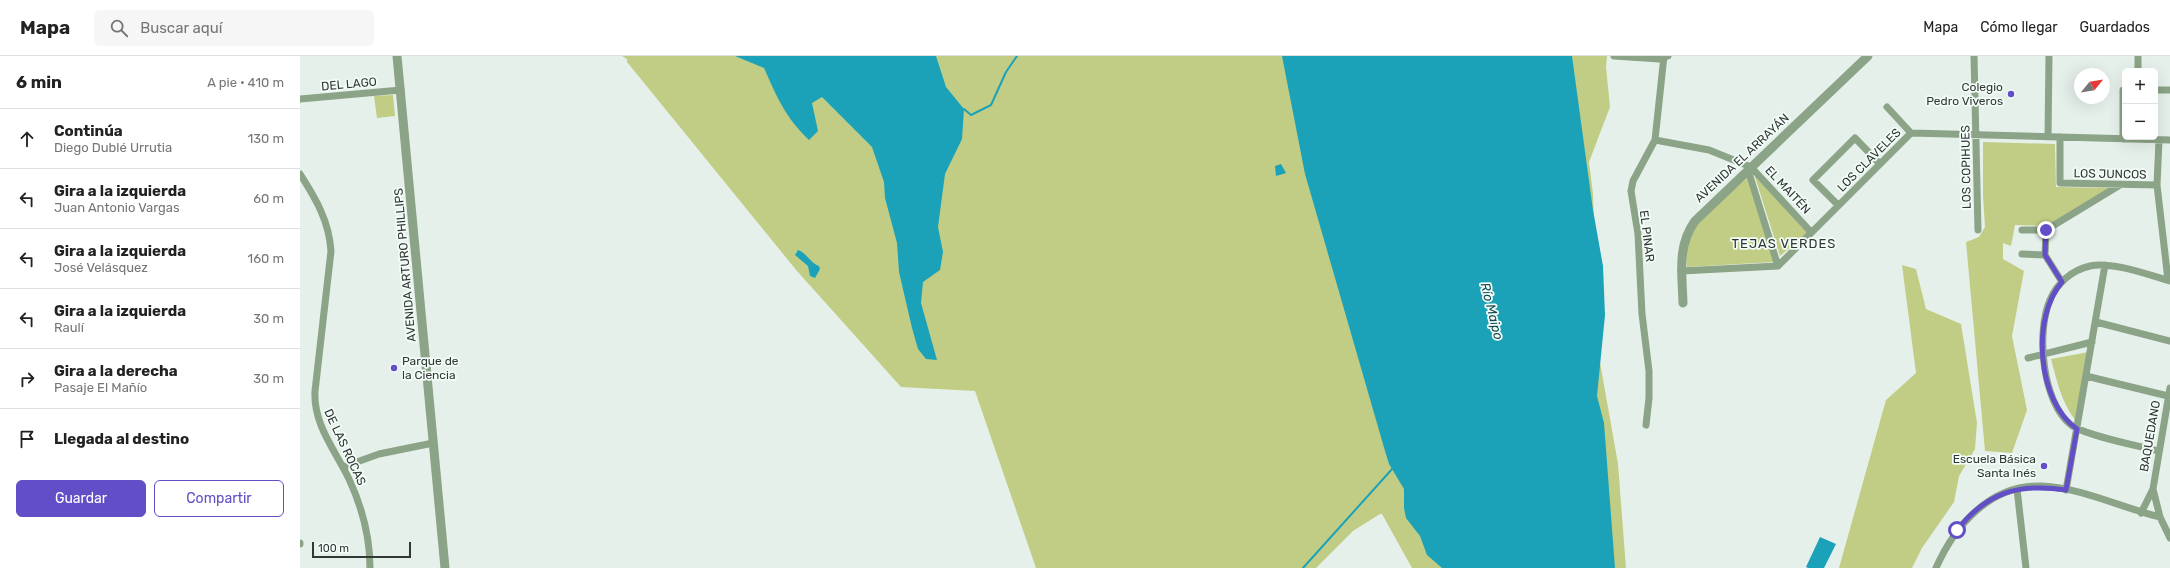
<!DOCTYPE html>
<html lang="es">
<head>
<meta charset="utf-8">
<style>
	:root { --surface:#fff; --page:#f6f6f6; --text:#222; --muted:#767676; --line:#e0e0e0; --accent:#624ec7 }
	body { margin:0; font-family:Rubik,sans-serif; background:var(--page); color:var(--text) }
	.controls { position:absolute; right:12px; top:12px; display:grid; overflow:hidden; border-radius:6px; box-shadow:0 4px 16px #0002 }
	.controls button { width:36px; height:36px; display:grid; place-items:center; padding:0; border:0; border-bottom:1px solid var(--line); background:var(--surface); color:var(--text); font:20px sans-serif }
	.compass { position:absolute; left:1774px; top:12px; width:36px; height:36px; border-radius:50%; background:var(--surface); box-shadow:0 4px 16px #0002; rotate:60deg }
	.scale { position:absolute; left:12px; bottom:10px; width:99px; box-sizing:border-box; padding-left:4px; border:2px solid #323634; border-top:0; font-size:11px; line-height:14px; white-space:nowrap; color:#323634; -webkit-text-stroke:3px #f3fdf8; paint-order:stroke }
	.stop { position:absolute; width:12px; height:12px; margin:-9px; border:3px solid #624ec7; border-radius:50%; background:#fff }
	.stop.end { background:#624ec7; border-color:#fff; box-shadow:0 1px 4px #0008 }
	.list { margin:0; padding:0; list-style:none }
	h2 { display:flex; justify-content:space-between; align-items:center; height:52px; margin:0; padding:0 16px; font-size:17px }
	h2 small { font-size:13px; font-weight:400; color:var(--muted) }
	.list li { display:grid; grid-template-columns:26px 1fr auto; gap:12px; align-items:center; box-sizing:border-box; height:60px; padding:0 16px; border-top:1px solid var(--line) }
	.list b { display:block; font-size:15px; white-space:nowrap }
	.list p { margin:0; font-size:13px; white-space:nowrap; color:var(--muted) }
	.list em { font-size:13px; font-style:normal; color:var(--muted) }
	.actions { display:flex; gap:8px; padding:12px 16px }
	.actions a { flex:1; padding:9px 0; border:1px solid var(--accent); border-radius:6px; text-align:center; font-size:14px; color:var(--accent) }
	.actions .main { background:var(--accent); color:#fff }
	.icon { flex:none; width:22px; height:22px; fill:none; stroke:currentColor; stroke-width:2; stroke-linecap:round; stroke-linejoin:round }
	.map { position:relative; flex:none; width:1870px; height:512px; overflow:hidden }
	header { display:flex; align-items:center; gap:24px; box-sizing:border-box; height:56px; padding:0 20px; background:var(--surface); border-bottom:1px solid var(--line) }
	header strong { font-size:19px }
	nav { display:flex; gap:22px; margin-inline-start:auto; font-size:14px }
	.search { width:280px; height:36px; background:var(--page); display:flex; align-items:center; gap:10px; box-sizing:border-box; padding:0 14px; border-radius:6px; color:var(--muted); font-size:15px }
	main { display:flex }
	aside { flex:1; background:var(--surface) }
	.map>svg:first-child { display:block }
	.green { fill:#c1cd84 }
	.water { fill:#1ba2b9 }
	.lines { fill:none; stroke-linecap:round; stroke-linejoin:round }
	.stream { stroke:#1ba2b9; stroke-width:2 }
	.minor { stroke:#8ba386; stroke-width:7 }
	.tertiary { stroke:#8ba386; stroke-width:9 }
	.route { stroke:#624ec7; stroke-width:5 }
	.poi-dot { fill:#624ec7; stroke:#f3fdf8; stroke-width:1.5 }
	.labels { text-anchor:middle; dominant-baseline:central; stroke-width:3.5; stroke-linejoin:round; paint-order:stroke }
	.street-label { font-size:12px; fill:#323634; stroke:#f3fdf8 }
	.poi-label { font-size:12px; fill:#323634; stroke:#f3fdf8; text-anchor:end }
	.neighbourhood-label { font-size:13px; letter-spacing:1px; fill:#323634; stroke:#f3fdf8 }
	.water-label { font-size:13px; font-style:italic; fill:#134852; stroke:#f3fdf8 }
</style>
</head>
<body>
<header>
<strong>Mapa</strong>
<div class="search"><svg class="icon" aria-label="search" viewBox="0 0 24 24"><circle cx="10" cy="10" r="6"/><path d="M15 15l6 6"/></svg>Buscar aquí</div>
<nav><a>Mapa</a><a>Cómo llegar</a><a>Guardados</a></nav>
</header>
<main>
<aside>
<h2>6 min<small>A pie · 410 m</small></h2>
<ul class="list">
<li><svg class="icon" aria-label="ahead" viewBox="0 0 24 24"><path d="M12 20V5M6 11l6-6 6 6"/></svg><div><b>Continúa</b><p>Diego Dublé Urrutia</p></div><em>130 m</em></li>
<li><svg class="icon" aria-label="left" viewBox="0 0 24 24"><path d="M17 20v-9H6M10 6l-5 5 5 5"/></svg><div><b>Gira a la izquierda</b><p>Juan Antonio Vargas</p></div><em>60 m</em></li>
<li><svg class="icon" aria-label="left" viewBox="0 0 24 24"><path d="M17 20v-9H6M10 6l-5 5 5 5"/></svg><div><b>Gira a la izquierda</b><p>José Velásquez</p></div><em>160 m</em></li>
<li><svg class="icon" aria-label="left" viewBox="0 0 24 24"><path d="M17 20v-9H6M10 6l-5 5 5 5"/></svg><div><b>Gira a la izquierda</b><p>Raulí</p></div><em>30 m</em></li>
<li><svg class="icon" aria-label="right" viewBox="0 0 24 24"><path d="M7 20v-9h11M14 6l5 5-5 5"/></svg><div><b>Gira a la derecha</b><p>Pasaje El Mañío</p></div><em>30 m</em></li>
<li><svg class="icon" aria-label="arrive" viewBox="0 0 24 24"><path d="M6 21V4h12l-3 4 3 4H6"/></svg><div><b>Llegada al destino</b></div></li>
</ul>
<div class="actions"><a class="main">Guardar</a><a>Compartir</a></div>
</aside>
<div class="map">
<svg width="1870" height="512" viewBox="0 0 1870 512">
	<rect width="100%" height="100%" fill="#e6f0eb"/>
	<path class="green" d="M322 0H1307L1306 11 1310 51 1289 106 1293 138 1298 295 1318 408 1326 512H1112L1082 458H1080L1053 475 1016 512H736L675 335 601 331 497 215 327 6V3Z
		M93 39 95 60 77 62 74 40Z
		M1683 86 1755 88 1756 131 1811 132 1747 170 1715 169 1711 190 1703 187V203L1724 215 1712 280 1727 354 1712 397 1685 395 1666 186 1679 181 1685 171 1683 140Z
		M1454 118 1508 176 1480 200Z
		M1447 122 1474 206 1387 211C1380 170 1421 146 1447 122Z
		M1602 209 1616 213 1626 253 1661 268 1677 367 1675 393 1659 420 1654 446 1622 492 1612 512H1539L1586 344 1616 317Z
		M1789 296 1775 364C1761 345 1757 325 1751 303Z"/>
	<path class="water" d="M435 0H636L646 31 664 53 662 83 645 118 638 171 643 196 640 214 623 226 621 247 637 304 626 303 618 293 612 272 599 216 597 187 585 142 584 126 572 91 522 41 512 47 518 75 509 84C485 61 477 41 464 12Z
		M982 0H1272L1293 154 1303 210 1305 259 1297 340 1304 367 1315 512H1142L1127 499 1120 480 1106 462 1104 452V433L1089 408 1085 395 1005 118Z
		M981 108 986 117 976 120 975 110Z
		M498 194C507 197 510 207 519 210L520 213 515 222 510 220 508 210 495 199Z
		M1520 481 1536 488 1524 512H1508L1506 511Z"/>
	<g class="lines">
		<path class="stream" d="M664 53 671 59 691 49 706 16 717 0
			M1003 512 1093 412"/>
		<path class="minor" d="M1314 0 1359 3 1368 0
			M1674 0 1678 174
			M1838 15V0
			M1855 34H1870
			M0 43 101 34
			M1587 51 1611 77
			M1748 81 1749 0
			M1760 81V127L1857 129
			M1823 83V34H1825
			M1355 84 1409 94 1451 111 1511 176
			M1859 84 1857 129 1868 224
			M1448 114 1478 210
			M0 118C16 143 29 165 31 195L15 335C13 368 35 394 49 423 62 451 70 481 70 512
			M1538 149 1513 124 1555 82 1580 108
			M1722 174H1746
			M1722 198 1745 199
			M1745 199 1746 174 1820 129
			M1745 199 1762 226
			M1381 215 1478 210 1611 77 1870 84
			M1796 266 1870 285
			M1728 302 1792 286
			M1786 320 1868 340
			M1346 369 1349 342V315L1342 258 1338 178 1331 135 1333 125 1355 84 1364 0
			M1858 395C1839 390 1784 379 1771 369 1742 346 1736 276 1750 244 1757 227 1772 214 1790 210 1811 205 1849 219 1870 225
			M43 411 79 398 133 387
			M1717 433 1726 512
			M1853 433 1860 461 1870 482
			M1766 434 1805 209
			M1841 457 1853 433 1870 332
			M0 488V487
			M1636 512C1655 469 1691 428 1742 430 1782 432 1822 452 1860 461"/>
		<path class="tertiary" d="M97 0 145 512
			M1383 247C1382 217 1377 190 1395 165L1568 0"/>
	</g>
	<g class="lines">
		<path class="route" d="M1657 474C1687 436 1719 427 1766 434L1777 373C1737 346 1731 261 1762 226L1745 199 1746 174"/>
	</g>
	<g class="poi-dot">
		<circle cx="1711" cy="38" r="4"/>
		<circle cx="94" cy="312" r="4"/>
		<circle cx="1744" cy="410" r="4"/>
	</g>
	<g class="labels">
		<g class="street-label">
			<text transform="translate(49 28) rotate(-5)">DEL LAGO</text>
			<text transform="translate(1442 102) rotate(-43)">AVENIDA EL ARRAYÁN</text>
			<text transform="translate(1569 104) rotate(-45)">LOS CLAVELES</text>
			<text transform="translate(1666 111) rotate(-91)">LOS COPIHUES</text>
			<text transform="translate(1810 118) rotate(1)">LOS JUNCOS</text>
			<text transform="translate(1488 134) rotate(47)">EL MAITÉN</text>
			<text transform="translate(1347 180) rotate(83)">EL PINAR</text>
			<text transform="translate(105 209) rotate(-95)">AVENIDA ARTURO PHILLIPS</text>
			<text transform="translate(1850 380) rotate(-80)">BAQUEDANO</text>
			<text transform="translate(45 391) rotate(65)">DE LAS ROCAS</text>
		</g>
		<g class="poi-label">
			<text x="1703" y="31">Colegio<tspan x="1703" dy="14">Pedro Viveros</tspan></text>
			<text x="102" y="305" text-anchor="start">Parque de<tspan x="102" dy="14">la Ciencia</tspan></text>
			<text x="1736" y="403">Escuela Básica<tspan x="1736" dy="14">Santa Inés</tspan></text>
		</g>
		<g class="neighbourhood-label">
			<text x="1484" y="187">TEJAS VERDES</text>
		</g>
		<g class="water-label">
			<text transform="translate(1192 255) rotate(76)">Río Maipo</text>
		</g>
	</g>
</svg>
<div class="controls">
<button>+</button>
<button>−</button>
</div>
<svg class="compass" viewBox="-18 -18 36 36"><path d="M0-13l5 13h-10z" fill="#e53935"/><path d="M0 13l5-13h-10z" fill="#767676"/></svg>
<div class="scale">100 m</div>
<div class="stop" style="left:1657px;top:474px"></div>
<div class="stop end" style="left:1746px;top:174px"></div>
</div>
</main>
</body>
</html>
